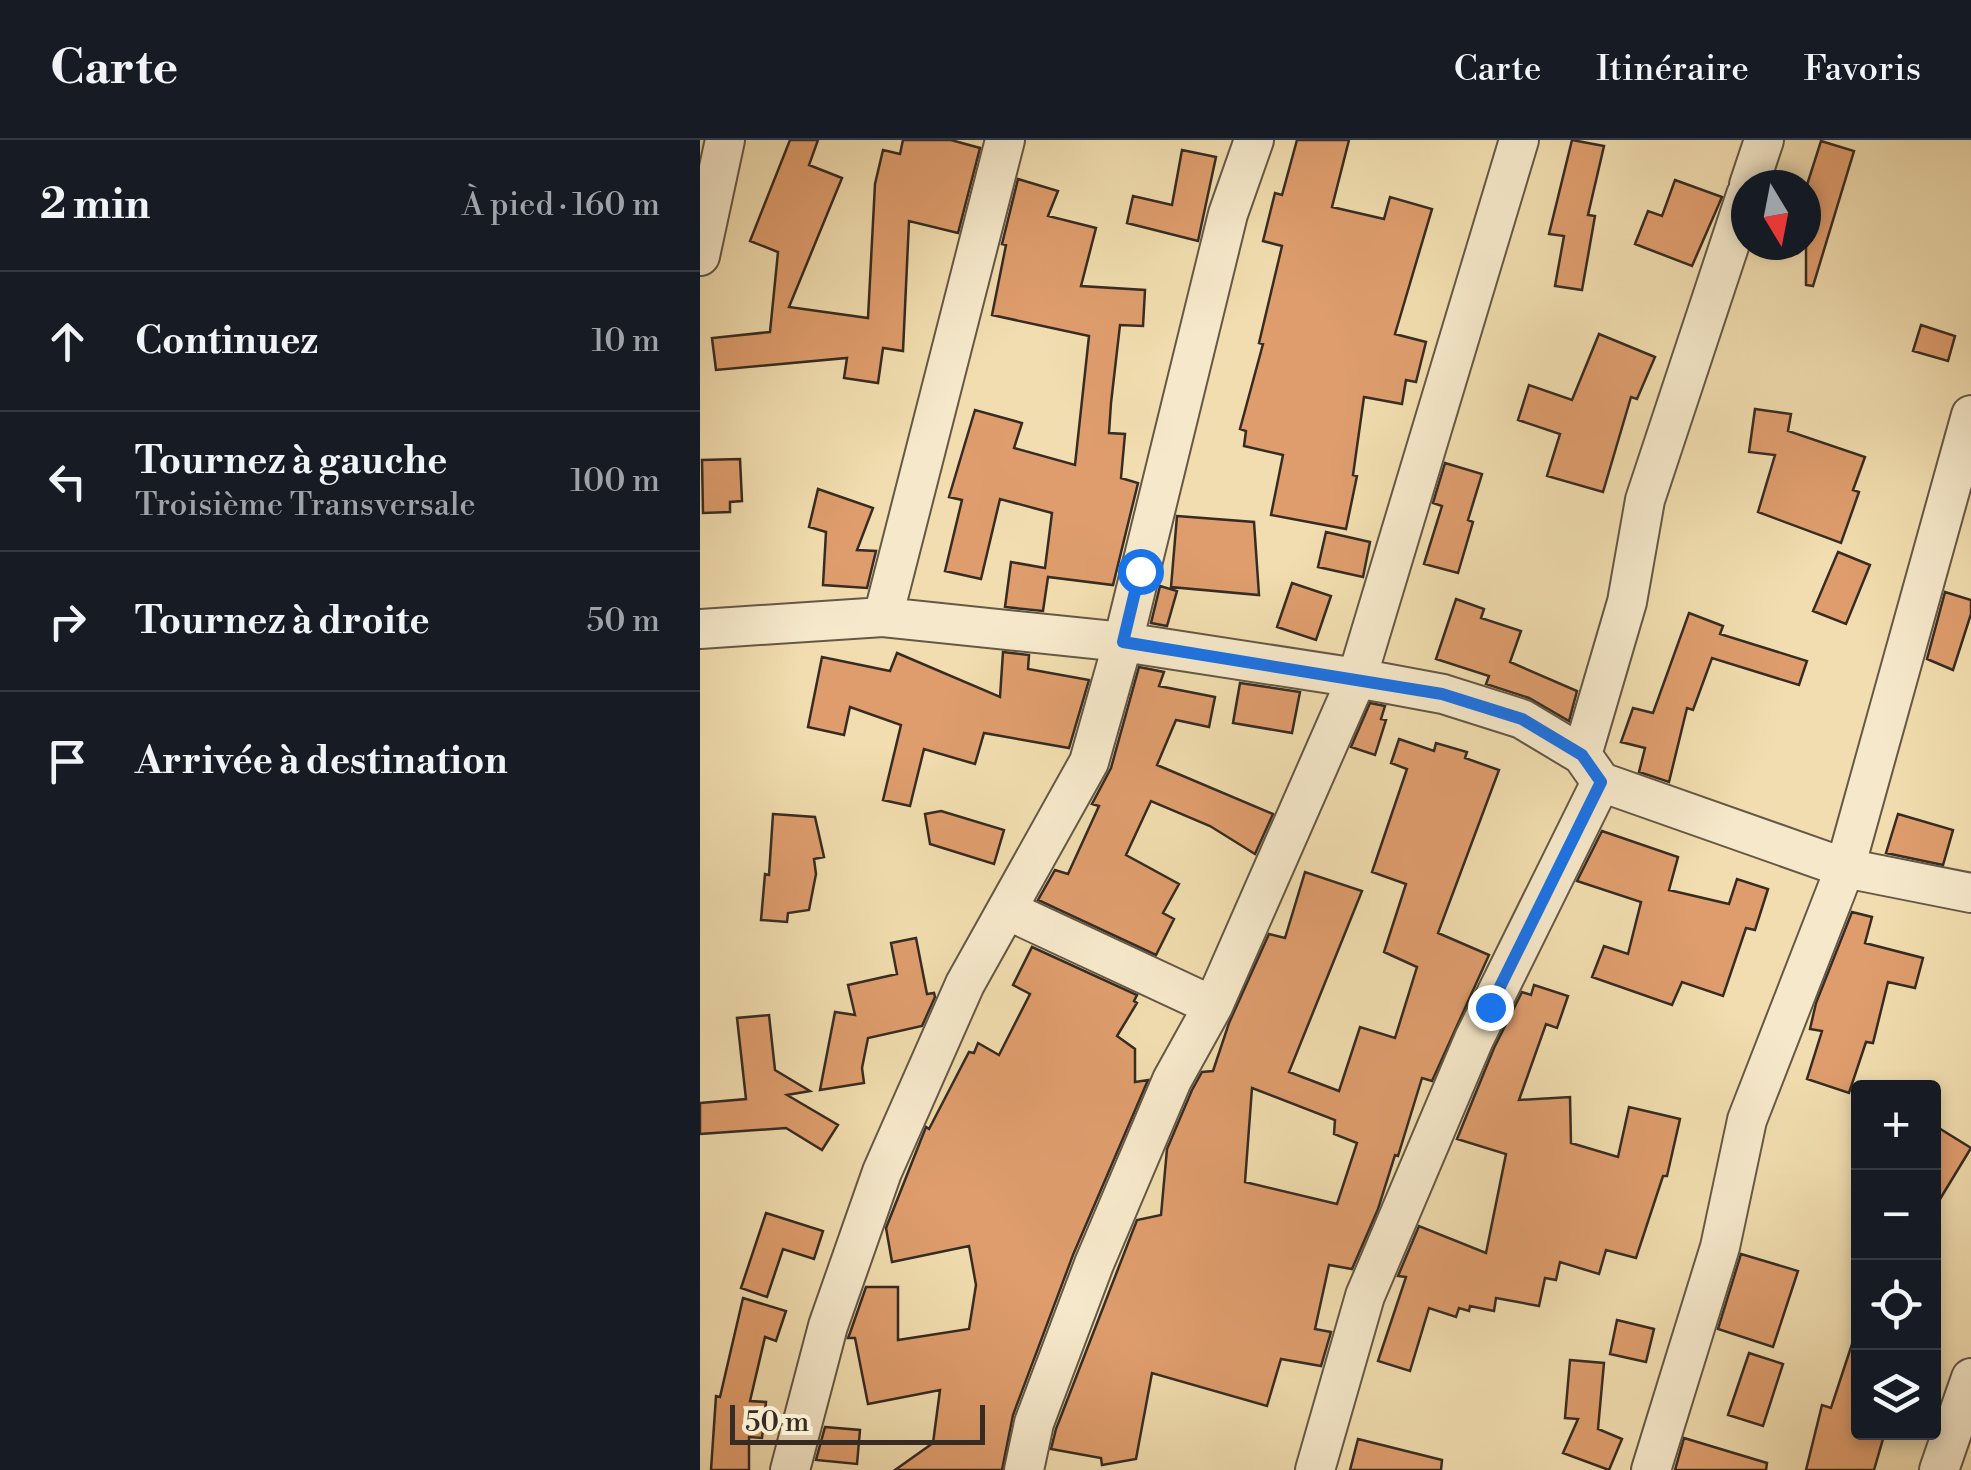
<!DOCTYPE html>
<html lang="fr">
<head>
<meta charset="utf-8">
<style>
	:root { --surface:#171b24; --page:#20242c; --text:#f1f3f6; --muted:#9ea1a6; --line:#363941 }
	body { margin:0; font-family:"Libre Bodoni",serif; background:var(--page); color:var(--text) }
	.controls { position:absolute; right:30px; bottom:30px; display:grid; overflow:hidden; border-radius:10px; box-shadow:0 5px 15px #0003 }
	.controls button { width:90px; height:90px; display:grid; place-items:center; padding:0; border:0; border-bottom:2px solid var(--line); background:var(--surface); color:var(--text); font:50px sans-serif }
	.compass { position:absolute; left:1031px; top:30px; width:90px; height:90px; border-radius:50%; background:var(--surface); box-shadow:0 5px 15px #0003; rotate:170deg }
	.scale { position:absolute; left:30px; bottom:25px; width:255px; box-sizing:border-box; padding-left:10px; border:5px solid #362c23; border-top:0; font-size:28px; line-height:35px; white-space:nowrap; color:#362c23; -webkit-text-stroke:8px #f6e9cb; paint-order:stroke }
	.stop { position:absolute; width:30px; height:30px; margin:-22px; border:8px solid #1a73e8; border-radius:50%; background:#fff }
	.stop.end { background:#1a73e8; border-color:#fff; box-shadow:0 2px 10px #0008 }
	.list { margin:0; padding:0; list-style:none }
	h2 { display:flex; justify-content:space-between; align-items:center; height:130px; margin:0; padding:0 40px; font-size:42px }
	h2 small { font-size:32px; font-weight:400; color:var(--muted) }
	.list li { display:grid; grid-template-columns:65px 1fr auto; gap:30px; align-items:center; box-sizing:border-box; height:140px; padding:0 40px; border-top:2px solid var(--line) }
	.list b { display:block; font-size:38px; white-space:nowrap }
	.list p { margin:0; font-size:32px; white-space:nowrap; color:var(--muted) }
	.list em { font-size:32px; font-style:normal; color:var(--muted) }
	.icon { flex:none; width:55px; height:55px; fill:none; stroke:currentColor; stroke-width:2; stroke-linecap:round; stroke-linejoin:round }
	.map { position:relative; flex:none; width:1271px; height:1330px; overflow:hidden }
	header { display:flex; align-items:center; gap:60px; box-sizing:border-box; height:140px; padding:0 50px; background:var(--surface); border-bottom:2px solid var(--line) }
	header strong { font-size:48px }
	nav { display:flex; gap:55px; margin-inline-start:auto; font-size:35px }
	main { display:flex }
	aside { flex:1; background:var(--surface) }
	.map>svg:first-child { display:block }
	.building { fill:#df9d6d; stroke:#362c23; stroke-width:2.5; fill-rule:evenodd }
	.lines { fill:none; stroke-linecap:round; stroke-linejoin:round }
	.minor-casing { stroke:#655846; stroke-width:42 }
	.minor { stroke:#f6e9cb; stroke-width:38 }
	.route { stroke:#1a73e8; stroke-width:12 }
</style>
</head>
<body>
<header>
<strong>Carte</strong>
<nav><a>Carte</a><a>Itinéraire</a><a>Favoris</a></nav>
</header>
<main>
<aside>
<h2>2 min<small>À pied · 160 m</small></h2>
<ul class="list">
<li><svg class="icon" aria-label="ahead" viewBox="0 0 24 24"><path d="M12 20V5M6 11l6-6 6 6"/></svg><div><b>Continuez</b></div><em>10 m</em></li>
<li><svg class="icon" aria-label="left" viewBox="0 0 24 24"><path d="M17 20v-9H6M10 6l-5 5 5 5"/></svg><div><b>Tournez à gauche</b><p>Troisième Transversale</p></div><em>100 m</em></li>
<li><svg class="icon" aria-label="right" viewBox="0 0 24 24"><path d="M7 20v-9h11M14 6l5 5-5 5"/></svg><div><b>Tournez à droite</b></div><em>50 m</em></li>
<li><svg class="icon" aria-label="arrive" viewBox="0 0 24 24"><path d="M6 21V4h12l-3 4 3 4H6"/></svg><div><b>Arrivée à destination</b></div></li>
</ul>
</aside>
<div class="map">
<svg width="1271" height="1330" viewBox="0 0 1271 1330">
	<rect width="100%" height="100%" fill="#f1ddaf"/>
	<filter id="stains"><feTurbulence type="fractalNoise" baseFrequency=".002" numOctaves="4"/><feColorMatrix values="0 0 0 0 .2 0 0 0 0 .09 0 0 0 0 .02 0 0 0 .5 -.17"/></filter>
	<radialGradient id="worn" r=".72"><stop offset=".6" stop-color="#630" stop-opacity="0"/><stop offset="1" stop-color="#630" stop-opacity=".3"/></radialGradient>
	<path class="building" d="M90 0H118L109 25 142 38 89 167 168 178 175 44 183 10 200 14 203 0H251L280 8 258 93 209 81 203 211 183 208 178 243 144 238 147 218 16 230 12 198 70 192 78 112 50 101Z
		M597 0H649L632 67 684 79 690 57 732 69 695 194 726 202 716 242 706 240 702 264 664 257 653 335 657 336 646 389 571 375 583 315 544 306 546 291 540 289 563 204 559 203 582 106 563 101 575 53 582 55Z
		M872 0 904 6 888 75 895 76 882 150 855 146 864 96 849 94Z
		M1121 1 1154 11 1113 146 1106 145V48Z
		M482 10 516 17 498 101 427 83 433 56 472 65Z
		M318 39 358 51 348 76 396 88 381 146 445 150 443 186 420 185 411 263 409 293 425 294 421 338 438 343 413 445 348 437 343 471 305 467 311 422 345 428 352 373 300 359 281 439 245 431 262 360 249 357 275 270 322 283 314 308 375 325 389 196 292 175 306 105 302 104Z
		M975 40 1022 57 992 126 935 104 948 71 962 76Z
		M1221 185 1255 196 1248 221 1213 211Z
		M899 194 955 217 937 259 931 257 903 352 847 336 860 294 818 280 829 245 872 260Z
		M1055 269 1091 274 1088 291 1165 317 1153 350 1159 352 1141 403 1058 372 1075 315 1049 312Z
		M40 319 42 361 30 362V372L3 373 2 320Z
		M745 323 782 334 768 380 773 382 758 433 724 424 742 366 733 363Z
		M118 349 173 368 157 410 176 411 167 448 123 445 126 392 109 387Z
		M477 376 554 382 559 455 471 447Z
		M626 392 670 402 663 437 618 427Z
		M1138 412 1170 425 1146 484 1113 471Z
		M592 443 631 456 616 500 577 487Z
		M460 446 477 451 467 486 451 483Z
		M1245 452 1271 460V474L1253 530 1227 519Z
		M756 459 784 469 781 478 821 491 810 522 877 551 869 581 829 558 786 544 789 536 736 519Z
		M989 473 1023 486 1020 494 1107 521 1099 545 1012 518 993 570 987 568 969 642 939 632 945 608 921 602 933 568 953 573Z
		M303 512 329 515 328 529 389 540 369 608 284 593 275 624 224 609 210 666 183 660 201 585 150 567 144 595 108 587 122 517 190 531 197 513 300 557Z
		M439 527 464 532 459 546 515 557 509 587 476 580 457 625 573 674 555 714 510 686 451 661 426 715 479 744 463 773 474 779 456 815 338 760 355 730 368 734 399 666 392 664 411 628Z
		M540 543 600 552 592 593 533 583Z
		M670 563 685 566 681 579 686 580 675 615 651 607Z
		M699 599 734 611 736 603 767 612 765 618 799 630 738 793 789 815 732 941 722 938 698 1016 695 1015 678 1069 652 1129 629 1125 615 1189 631 1192 621 1226 581 1219 567 1266 452 1233 436 1319 402 1325 401 1318 351 1309 356 1289 437 1080 461 1075 467 1009 492 950 502 932 513 931 529 883 569 794 585 798 605 732 662 751 589 932 639 951 660 887 695 898 717 827 684 812 706 744 672 732 707 629 691 623ZM552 948 635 980 634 994 657 1003 637 1064 545 1042Z
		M241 671 304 690 294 724 230 704 225 674Z
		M73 674 115 677 124 717 114 719 116 734 109 770 88 773 87 782 61 780 65 734 69 735Z
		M1198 674 1253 690 1243 725 1186 713Z
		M902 691 978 717 969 750 1029 764 1037 739 1068 749 1055 790 1046 788 1023 856 982 842 972 865 892 837 904 806 928 814 941 762 877 741Z
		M1152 772 1172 777 1165 803 1223 818 1215 848 1188 842 1173 903 1166 902 1149 953 1107 939 1122 891 1110 889 1116 863Z
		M216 798 227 854 234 853 235 857 222 886 168 898 162 928 164 943 120 950 135 872 155 875 148 845 197 834 191 803Z
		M332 807 437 855 434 861 437 863 417 896 435 909V942L448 940 373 1115 313 1275 302 1330H195L233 1303 240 1250 168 1264 155 1198H148L150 1193 166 1147H198V1200L269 1189 276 1145 269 1106 192 1122 186 1088 226 987 229 989 269 912 274 913 278 903 299 915 330 854 313 845Z
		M834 845 868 856 857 888 846 884 819 960 870 957 871 1003 918 1017 929 967 980 979 967 1036H963L936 1118 906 1110 899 1134 860 1122 856 1140 845 1138 839 1166 796 1158 794 1171 770 1166 769 1171 759 1168 756 1177 729 1168 710 1231 678 1221 706 1137 698 1136 719 1086 786 1113 806 1014 757 999 794 908 822 852 831 855Z
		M69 875 75 930 110 951 87 955 138 985 122 1010 86 988 0 994V963L46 959 37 878Z
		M1234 985 1271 1008 1234 1069Z
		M66 1073 123 1091 114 1119 83 1109 67 1157 41 1148Z
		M1041 1114 1098 1131 1073 1207 1018 1189Z
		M43 1158 86 1171 76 1201 65 1197 50 1261 66 1262 62 1298 49 1297V1330H11L16 1256 20 1257Z
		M917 1180 954 1189 946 1222 910 1214Z
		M1153 1201 1158 1202V1292H1185L1174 1330H1106L1122 1265 1131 1268Z
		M1049 1213 1083 1224 1063 1286 1028 1275Z
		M870 1220 904 1223 898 1289 922 1299 909 1330 863 1313 878 1279 865 1278Z
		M125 1287 160 1290 157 1324 116 1320Z
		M984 1298 1067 1323 1066 1330H975Z
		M658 1299 742 1320 741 1330H650Z"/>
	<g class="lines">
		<defs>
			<path id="minor" d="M1049 45 1064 0
				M0 116 25 0
				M183 477 305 0
				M0 489 183 477 423 502 657 538 743 554 822 579 882 615 901 642 1145 728 1271 753
				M882 615 927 462 945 360 1046 55
				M307 770 513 866
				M90 1330 128 1186 182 1032 265 844 389 622 423 502 528 74 554 0
				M324 1330 334 1283 394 1124 472 940 513 866 657 538 819 0
				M615 1330 665 1156 774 899 901 642
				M951 1330 1020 1107 1047 980 1145 728 1271 275
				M1239 1330 1271 1238"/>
		</defs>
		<use href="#minor" class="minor-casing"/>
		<use href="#minor" class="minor"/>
	</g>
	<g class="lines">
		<path class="route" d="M440 431 423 502 742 554 822 579 882 615 901 642 790 867"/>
	</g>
	<rect width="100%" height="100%" filter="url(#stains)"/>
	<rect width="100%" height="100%" fill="url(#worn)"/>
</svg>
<div class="controls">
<button>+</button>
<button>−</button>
<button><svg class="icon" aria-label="locate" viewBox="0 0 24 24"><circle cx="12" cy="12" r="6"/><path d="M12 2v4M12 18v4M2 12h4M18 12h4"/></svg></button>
<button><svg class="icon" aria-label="layers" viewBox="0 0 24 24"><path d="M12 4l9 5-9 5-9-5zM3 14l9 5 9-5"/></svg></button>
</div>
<svg class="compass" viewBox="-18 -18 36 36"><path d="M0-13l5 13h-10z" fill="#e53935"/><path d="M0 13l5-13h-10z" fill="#9ea1a6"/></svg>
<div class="scale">50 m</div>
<div class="stop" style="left:440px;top:431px"></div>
<div class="stop end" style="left:790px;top:867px"></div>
</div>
</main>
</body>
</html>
